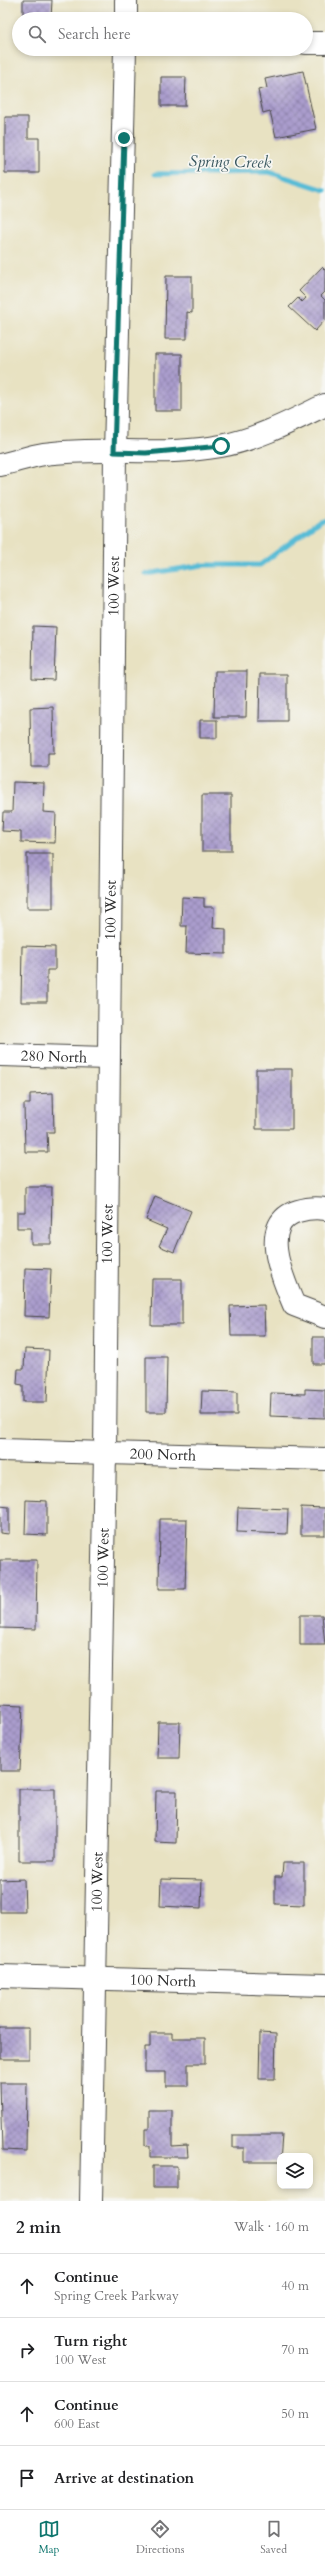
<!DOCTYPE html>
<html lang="en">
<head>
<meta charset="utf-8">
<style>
	:root { --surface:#fff; --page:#f6f6f6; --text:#202124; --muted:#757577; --line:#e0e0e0; --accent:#0f766e }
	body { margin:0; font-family:Cardo,serif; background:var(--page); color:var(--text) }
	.controls { position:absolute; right:12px; bottom:12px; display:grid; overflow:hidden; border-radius:8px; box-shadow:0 2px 6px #0003 }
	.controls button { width:36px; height:36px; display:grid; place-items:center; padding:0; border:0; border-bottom:1px solid var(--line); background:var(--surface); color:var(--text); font:20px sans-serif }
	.stop { position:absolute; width:12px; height:12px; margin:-9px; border:3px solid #0f766e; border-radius:50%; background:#fff }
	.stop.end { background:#0f766e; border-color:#fff; box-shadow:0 1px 4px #0008 }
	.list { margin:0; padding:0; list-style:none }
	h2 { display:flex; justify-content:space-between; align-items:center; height:52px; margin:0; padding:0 16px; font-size:17px }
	h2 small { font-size:13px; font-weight:400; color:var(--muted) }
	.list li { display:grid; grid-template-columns:26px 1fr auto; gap:12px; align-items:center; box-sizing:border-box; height:64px; padding:0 16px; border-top:1px solid var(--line) }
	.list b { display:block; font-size:15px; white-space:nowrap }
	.list p { margin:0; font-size:13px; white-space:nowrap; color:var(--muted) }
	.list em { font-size:13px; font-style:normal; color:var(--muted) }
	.icon { flex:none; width:22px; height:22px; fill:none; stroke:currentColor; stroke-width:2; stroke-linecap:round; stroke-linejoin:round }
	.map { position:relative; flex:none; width:325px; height:2201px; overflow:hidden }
	.search { position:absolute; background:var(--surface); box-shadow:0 2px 6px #0003; left:12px; right:12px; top:12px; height:44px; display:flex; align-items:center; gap:10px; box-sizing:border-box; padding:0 14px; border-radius:22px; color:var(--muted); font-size:15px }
	.sheet { height:308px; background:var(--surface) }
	nav { display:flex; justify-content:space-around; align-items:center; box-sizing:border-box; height:56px; border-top:1px solid var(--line); background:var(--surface); font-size:11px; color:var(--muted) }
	nav a { display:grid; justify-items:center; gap:2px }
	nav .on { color:var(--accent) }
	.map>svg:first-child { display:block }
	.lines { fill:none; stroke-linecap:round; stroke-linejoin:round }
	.stream { stroke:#58bcd6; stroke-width:5 }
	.building { fill:url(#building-cross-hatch) }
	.minor-casing { stroke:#474642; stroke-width:24 }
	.minor { stroke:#fff; stroke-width:22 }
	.route { stroke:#0f766e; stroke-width:5 }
	.labels { text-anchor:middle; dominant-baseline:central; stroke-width:3.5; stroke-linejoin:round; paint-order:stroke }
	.street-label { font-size:15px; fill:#2b2b2b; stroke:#f6f6f2 }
	.water-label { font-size:16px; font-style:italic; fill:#38565e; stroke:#f6f6f2 }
</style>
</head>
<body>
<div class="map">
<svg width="325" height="2201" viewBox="0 0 325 2201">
	<defs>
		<pattern id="building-cross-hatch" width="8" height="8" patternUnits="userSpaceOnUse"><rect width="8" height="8" fill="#aa9dcd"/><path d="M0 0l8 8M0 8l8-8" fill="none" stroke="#8b80a7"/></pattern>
	</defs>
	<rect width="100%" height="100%" fill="#f6f6f2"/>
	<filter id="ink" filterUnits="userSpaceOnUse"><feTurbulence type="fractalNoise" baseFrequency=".025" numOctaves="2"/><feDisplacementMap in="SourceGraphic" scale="8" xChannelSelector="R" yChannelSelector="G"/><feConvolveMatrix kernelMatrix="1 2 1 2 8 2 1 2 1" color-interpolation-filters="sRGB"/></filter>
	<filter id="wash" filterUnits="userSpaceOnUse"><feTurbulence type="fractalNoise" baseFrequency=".012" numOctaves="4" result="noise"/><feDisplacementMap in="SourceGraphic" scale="16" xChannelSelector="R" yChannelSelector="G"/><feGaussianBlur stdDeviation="0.9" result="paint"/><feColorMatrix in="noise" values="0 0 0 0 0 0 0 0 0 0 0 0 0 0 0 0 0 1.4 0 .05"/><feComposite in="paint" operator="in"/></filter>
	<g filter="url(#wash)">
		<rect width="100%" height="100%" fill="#e8e2c2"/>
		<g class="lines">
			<path class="stream" d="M155 174 269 172 325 190
				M146 574 203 565H260L319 521 325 519"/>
		</g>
		<g id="blocks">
			<path class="building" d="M23 0H52L51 19H23Z
				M303 71 316 129 276 137 270 111 263 113 258 90 267 88 265 79Z
				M161 77H186L185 106H161Z
				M5 117H28V138H39V173H5Z
				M322 267 325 270V292L321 296 325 300V320L315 331 289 307 298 298 302 302 306 298 299 291Z
				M166 276H192V313L187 312V339H165Z
				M155 354H182V411H155Z
				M33 626 56 627 54 680 32 679Z
				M215 671H247L246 717H214Z
				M260 674H287V721H259Z
				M53 707 54 753H48V767H31L30 708Z
				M200 720H217V738H200Z
				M13 782 44 783 43 812 56 813 55 843 21 842V832L2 831 3 812H12Z
				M202 795H231V851H202Z
				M27 854H53V908H27Z
				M182 897 204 898V907H214L213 928 226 929V954L186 953 187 926H181Z
				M22 946 55 947V970H47V1002H21Z
				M256 1069H292V1129H256Z
				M53 1093 54 1132H47L48 1152H25L24 1104H30V1094Z
				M25 1187H52L51 1244H31V1228H17V1212H25Z
				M155 1196 191 1211 174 1252 159 1246 167 1229 146 1220Z
				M25 1268 51 1269 49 1317 24 1316Z
				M152 1279H182V1325H151Z
				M264 1305 265 1336H231L230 1306Z
				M313 1337H325V1364H313Z
				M25 1349 49 1350 47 1402H23V1385L17 1384 18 1369H24Z
				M146 1357H167L166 1412H146Z
				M305 1389 325 1390V1418L270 1416 271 1393 305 1394Z
				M202 1391 237 1392V1415H201Z
				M26 1500 47 1501V1535L25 1534Z
				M0 1506 9 1507V1534L0 1533Z
				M238 1507 288 1509 287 1534 237 1532Z
				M301 1507 325 1508V1535H301Z
				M160 1519H187L185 1589H159Z
				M0 1560H37L36 1629 0 1628Z
				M300 1615H322L325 1645H300Z
				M0 1704 23 1705 20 1771H0Z
				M158 1722H180L179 1758H157Z
				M19 1789H55V1861H19Z
				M156 1791H177L176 1843 155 1842Z
				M283 1863H304V1905L275 1904V1877H282Z
				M24 1879 25 1912H0V1880Z
				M161 1879 202 1880 201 1908 160 1906Z
				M0 2028H29V2059H0Z
				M150 2033H172V2038H205V2064H188V2086H166V2072H145V2047H150Z
				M260 2033 276 2034 275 2079H259Z
				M0 2083H27L26 2151 2 2150Z
				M149 2110H172V2146L187 2145 188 2157H150V2146H145V2129H149Z
				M233 2135H282L280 2162H244V2148H233Z
				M153 2166H177V2188H153Z"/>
		</g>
	</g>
	<g filter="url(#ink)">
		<use href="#blocks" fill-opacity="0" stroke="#474642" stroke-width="1"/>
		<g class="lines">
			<defs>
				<g id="minor">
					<path d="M126 19V0"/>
					<path d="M306 43H325"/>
					<path d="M0 465C14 462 30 456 44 454 103 446 162 457 221 446 258 439 292 421 325 405"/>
					<path id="s1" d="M0 1055 108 1058"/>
					<path d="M325 1209C315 1207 308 1208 298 1211 257 1223 283 1279 294 1305L325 1317"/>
					<path id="s2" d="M0 1450 325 1459"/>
					<path id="s3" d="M0 1976 325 1985"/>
					<path id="s4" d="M91 2201 105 1452 115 452 125 49"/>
				</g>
			</defs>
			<use href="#minor" class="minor-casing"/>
			<use href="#minor" class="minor"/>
		</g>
	</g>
	<g class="lines" filter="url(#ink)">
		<path class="route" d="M124 138 114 452 146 453 221 446"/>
	</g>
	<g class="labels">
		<g class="street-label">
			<text stroke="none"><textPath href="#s4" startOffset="1615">100 West</textPath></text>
			<text stroke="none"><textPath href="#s4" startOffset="1291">100 West</textPath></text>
			<text stroke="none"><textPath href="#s1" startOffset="54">280 North</textPath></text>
			<text stroke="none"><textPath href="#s4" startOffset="967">100 West</textPath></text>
			<text stroke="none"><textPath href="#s2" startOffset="163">200 North</textPath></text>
			<text stroke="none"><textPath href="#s4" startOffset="643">100 West</textPath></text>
			<text stroke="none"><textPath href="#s4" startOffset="319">100 West</textPath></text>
			<text stroke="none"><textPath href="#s3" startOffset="163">100 North</textPath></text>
		</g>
		<g class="water-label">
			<text transform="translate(230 162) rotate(1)">Spring Creek</text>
		</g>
	</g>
</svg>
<div class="controls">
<button><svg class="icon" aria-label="layers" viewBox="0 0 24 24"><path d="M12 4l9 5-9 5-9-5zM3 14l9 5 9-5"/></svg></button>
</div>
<div class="stop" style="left:221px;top:446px"></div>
<div class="stop end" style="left:124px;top:138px"></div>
<div class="search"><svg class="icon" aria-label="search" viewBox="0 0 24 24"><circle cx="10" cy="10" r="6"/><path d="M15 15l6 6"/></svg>Search here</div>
</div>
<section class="sheet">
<h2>2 min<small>Walk · 160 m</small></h2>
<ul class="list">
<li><svg class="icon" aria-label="ahead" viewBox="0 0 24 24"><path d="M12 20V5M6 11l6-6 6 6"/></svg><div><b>Continue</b><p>Spring Creek Parkway</p></div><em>40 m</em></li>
<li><svg class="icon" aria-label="right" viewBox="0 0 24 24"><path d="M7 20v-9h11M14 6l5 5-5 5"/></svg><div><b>Turn right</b><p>100 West</p></div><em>70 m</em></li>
<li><svg class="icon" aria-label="ahead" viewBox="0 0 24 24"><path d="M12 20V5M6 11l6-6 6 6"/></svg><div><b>Continue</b><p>600 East</p></div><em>50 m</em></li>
<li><svg class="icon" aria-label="arrive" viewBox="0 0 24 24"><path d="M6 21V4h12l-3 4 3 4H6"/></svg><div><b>Arrive at destination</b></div></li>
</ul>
</section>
<nav>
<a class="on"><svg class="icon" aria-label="map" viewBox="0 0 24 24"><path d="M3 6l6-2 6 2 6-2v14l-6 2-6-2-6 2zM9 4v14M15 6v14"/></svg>Map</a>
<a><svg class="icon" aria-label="directions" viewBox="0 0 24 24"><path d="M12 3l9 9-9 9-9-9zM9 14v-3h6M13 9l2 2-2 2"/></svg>Directions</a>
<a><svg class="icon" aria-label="saved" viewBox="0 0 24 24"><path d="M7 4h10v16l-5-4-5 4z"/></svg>Saved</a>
</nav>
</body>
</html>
